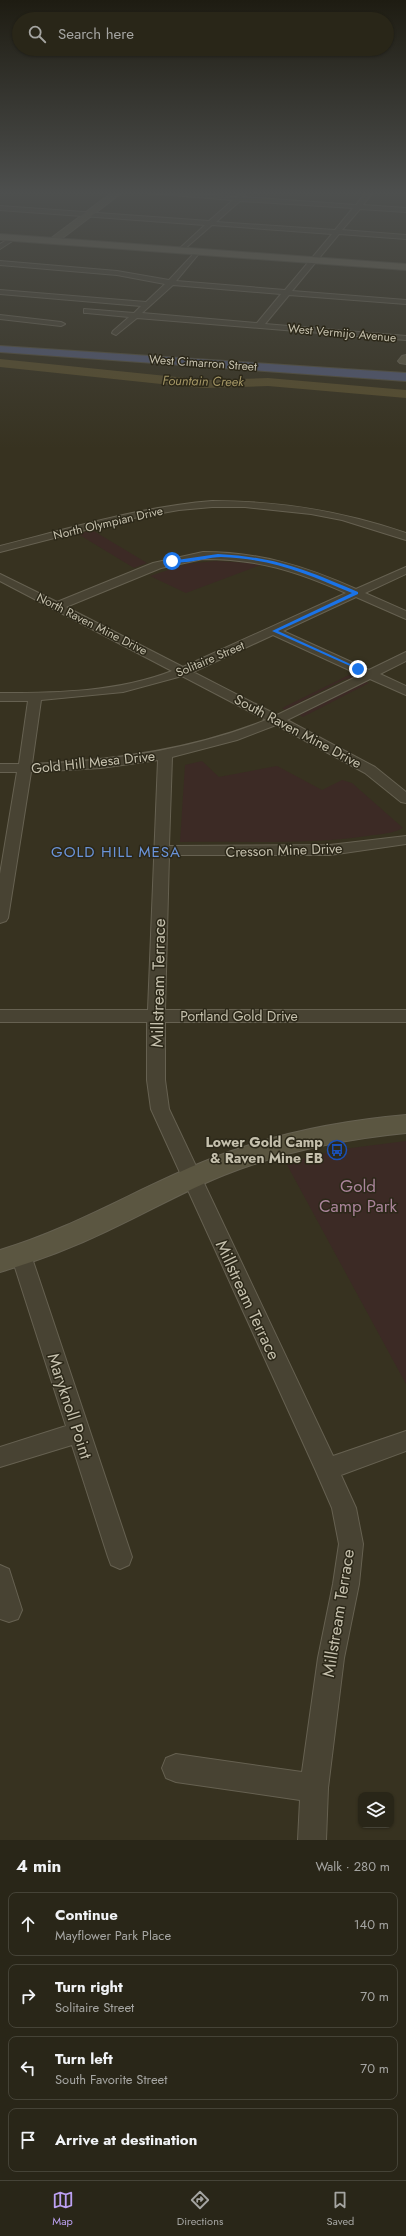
<!DOCTYPE html>
<html lang="en">
<head>
<meta charset="utf-8">
<style>
	:root { --surface:#292618; --page:#353225; --text:#f1f3f6; --muted:#a5a5a2; --line:#454337; --accent:#bca0f2 }
	body { margin:0; font-family:Jost,sans-serif; background:var(--page); color:var(--text) }
	.controls { position:absolute; right:12px; bottom:12px; display:grid; overflow:hidden; border-radius:8px; box-shadow:0 1px 3px #0004 }
	.controls button { width:36px; height:36px; display:grid; place-items:center; padding:0; border:0; border-bottom:1px solid var(--line); background:var(--surface); color:var(--text); font:20px sans-serif }
	.stop { position:absolute; width:12px; height:12px; margin:-9px; border:3px solid #1a73e8; border-radius:50%; background:#fff }
	.stop.end { background:#1a73e8; border-color:#fff; box-shadow:0 1px 4px #0008 }
	.list { margin:0; padding:0; list-style:none }
	h2 { display:flex; justify-content:space-between; align-items:center; height:52px; margin:0; padding:0 16px; font-size:17px }
	h2 small { font-size:13px; font-weight:400; color:var(--muted) }
	.list li { display:grid; grid-template-columns:26px 1fr auto; gap:12px; align-items:center; box-sizing:border-box; height:64px; margin:0 8px 8px; padding:0 8px; border:1px solid var(--line); border-radius:8px }
	.list b { display:block; font-size:15px; white-space:nowrap }
	.list p { margin:0; font-size:13px; white-space:nowrap; color:var(--muted) }
	.list em { font-size:13px; font-style:normal; color:var(--muted) }
	.icon { flex:none; width:22px; height:22px; fill:none; stroke:currentColor; stroke-width:2; stroke-linecap:round; stroke-linejoin:round }
	.map { position:relative; flex:none; width:406px; height:1840px; overflow:hidden }
	.search { position:absolute; background:var(--surface); box-shadow:0 1px 3px #0004; left:12px; right:12px; top:12px; height:44px; display:flex; align-items:center; gap:10px; box-sizing:border-box; padding:0 14px; border-radius:22px; color:var(--muted); font-size:15px }
	.sheet { height:340px; background:var(--surface) }
	nav { display:flex; justify-content:space-around; align-items:center; box-sizing:border-box; height:56px; border-top:1px solid var(--line); background:var(--surface); font-size:11px; color:var(--muted) }
	nav a { display:grid; justify-items:center; gap:2px }
	nav .on { color:var(--accent) }
	.map>svg:first-child { display:block }
	.green { fill:#3c2a25 }
	.lines { fill:none; stroke-linecap:round; stroke-linejoin:round }
	.river { fill:#564c2c; fill-rule:evenodd }
	.street-casing { stroke:#666151; stroke-width:2 }
	.secondary-casing { stroke:#666151; stroke-width:2 }
	.primary-casing { stroke:#514d3d; stroke-width:2 }
	.highway-casing { stroke:#524e3e; stroke-width:2 }
	.street { fill:#484333; fill-rule:evenodd }
	.secondary { fill:#5b5641; fill-rule:evenodd }
	.primary { fill:#686351; fill-rule:evenodd }
	.highway { fill:#50566e; fill-rule:evenodd }
	.route { fill:#1a73e8 }
	.labels { text-anchor:middle; dominant-baseline:central; stroke-width:3; stroke-linejoin:round; paint-order:stroke }
	.far-street-label { font-size:12px; fill:#c5c0ad; stroke:#2c2819 }
	.far-water-label { font-size:13px; font-style:italic; fill:#a49665; stroke:#2c2819 }
	.street-label { font-size:14px; fill:#c5c0ad; stroke:#2c2819 }
	.poi-label { font-size:14px; font-weight:bold; fill:#c5c0ad; stroke:#2c2819; text-anchor:end }
	.neighbourhood-label { font-size:15px; letter-spacing:1px; fill:#6a93d8; stroke:#2c2819 }
	.near-street-label { font-size:17px; fill:#c5c0ad; stroke:#2c2819 }
	.near-park-label { font-size:17px; fill:#aa849a; stroke:#2c2819 }
</style>
</head>
<body>
<div class="map">
<svg width="406" height="1840" viewBox="0 0 406 1840">
	<rect width="100%" height="100%" fill="#373220"/>
	<path class="green" d="M92 530 147 563 134 568 78 534Z
		M216 561 263 564 186 593 150 576 186 564Z
		M349 675 354 677 343 680 285 710 282 708Z
		M363 681 369 683 303 717 299 715 359 685Z
		M202 761 219 777 277 766 322 790 342 780 352 783 403 828C392 834 379 834 367 836 305 845 242 841 180 842L185 765Z
		M406 1141V1384L286 1163 343 1149Z"/>
	<g class="lines">
		<path class="river" d="M0 359 206 380 268 378 406 390V398L268 386 206 388 180 386 0 367Z"/>
		<defs>
			<path id="street" d="M124 191H159L237 197 242 193 245 195 243 197 356 205 367 191H374L363 205 406 208V212L360 209 342 230 406 235V239L339 234 292 291 406 300V304L289 295 265 324 406 336V340L137 318 116 335 112 333 113 331 129 317 87 313H84V309L134 313 141 306 0 294V290L146 302 165 284 117 275 0 265V261L117 271 169 280 198 249 201 251 176 281 285 290 332 234 212 225 181 252 179 251V249L205 225 0 210V206L209 221 233 200ZM240 201 353 208 335 230 216 222ZM173 285 281 294 257 323 142 313Z
				M12 237 17 238 0 249V244Z
				M0 315 61 322 65 324 61 326 0 319Z
				M212 501C280 501 342 511 406 533V540L342 520 311 514 245 507H212L179 510 128 519 0 552V546C71 528 139 507 212 501Z
				M203 552C259 552 305 566 356 589L406 567V574L365 593 406 611V619L356 597 283 631 369 670 406 652V661L380 674 406 686V695L370 679 287 720 375 767 406 792V803L401 802 365 773 276 725 237 740 172 757 169 846 330 845 406 836V844L330 855H169L165 1010H406V1022H165V1080L169 1109 333 1456 406 1431V1451L341 1475 356 1508 363 1544 359 1584 344 1658 328 1788 326 1840H298L300 1800 176 1782 166 1778 162 1768 166 1758 176 1754 302 1772 318 1658 333 1584 339 1544 332 1508 315 1469 151 1109 147 1080V1022H0V1010H148L158 760 101 768 31 772 8 918 6 921 0 923V874L17 772H0V764H19L28 701H0V693C57 693 118 692 172 671L0 581V574L57 602 153 563ZM203 559C259 559 296 571 346 593L183 667 66 607 161 568ZM273 635 360 675 277 715 193 672ZM182 676 266 720C191 750 112 761 32 764L41 700 123 692Z
				M21 1247 28 1249 31 1255 132 1557 129 1565 120 1569 111 1565 108 1557 72 1445 0 1467V1447L66 1426 11 1255 14 1249Z
				M0 1565 9 1569 22 1610 18 1619 9 1622 0 1619Z"/>
			<path id="secondary" d="M114 191H124L56 243H50V239Z
				M406 355V364L400 363 398 361 402 356Z
				M406 1115V1133C344 1139 282 1152 224 1175 184 1191 146 1213 107 1231 72 1248 37 1261 0 1272V1250C71 1229 135 1190 203 1162 267 1135 337 1121 406 1115Z"/>
			<path id="primary" d="M0 234 406 264V270L0 240Z"/>
			<path id="highway" d="M0 346 406 373V381L0 352Z"/>
		</defs>
		<use href="#street" class="street-casing"/>
		<use href="#secondary" class="secondary-casing"/>
		<use href="#primary" class="primary-casing"/>
		<use href="#highway" class="highway-casing"/>
		<use href="#street" class="street"/>
		<use href="#secondary" class="secondary"/>
		<use href="#primary" class="primary"/>
		<use href="#highway" class="highway"/>
	</g>
	<linearGradient id="sky" x2="0" y2="1"><stop stop-color="#1e1c12"/><stop offset="0.43" stop-color="#4d4f4e"/><stop offset="1" stop-color="#4d4f4e" stop-opacity="0"/></linearGradient>
	<rect width="406" height="449" fill="url(#sky)"/>
	<path class="route" d="M218 554C276 557 306 570 358 592V594L278 631 359 668V670L272 631 352 593C305 573 273 559 221 557 209 557 179 566 170 561Z"/>
	<defs>
		<symbol id="bus-ring" viewBox="-11 -11 22 22"><circle r="9.5" fill="#2c2819" stroke="#1a4fb4" stroke-width="1.5"/><path d="M-5-6H5V4H4V6H2V4H-2V6H-4V4H-5ZM-3.5-4V0h7V-4ZM-3.5 1.2v1.5H-2V1.2ZM2 1.2v1.5H3.5V1.2Z" fill="#1a4fb4"/></symbol>
	</defs>
	<g fill-rule="evenodd">
		<use href="#bus-ring" x="326" y="1139" width="22" height="22"/>
	</g>
	<g class="labels">
		<g class="far-street-label">
			<text transform="translate(342 333) rotate(5)">West Vermijo Avenue</text>
			<text transform="translate(203 363) rotate(4)">West Cimarron Street</text>
			<text transform="translate(108 523) rotate(-13)">North Olympian Drive</text>
			<text transform="translate(92 624) rotate(27)">North Raven Mine Drive</text>
			<text transform="translate(210 659) rotate(-23)">Solitaire Street</text>
		</g>
		<g class="far-water-label">
			<text transform="translate(203 381) rotate(1)">Fountain Creek</text>
		</g>
		<g class="street-label">
			<text transform="translate(298 731) rotate(28)">South Raven Mine Drive</text>
			<text transform="translate(93 762) rotate(-6)">Gold Hill Mesa Drive</text>
			<text transform="translate(284 850) rotate(-2)">Cresson Mine Drive</text>
			<text x="239" y="1016">Portland Gold Drive</text>
		</g>
		<g class="poi-label">
			<text x="323" y="1142">Lower Gold Camp<tspan x="323" dy="16">&amp; Raven Mine EB</tspan></text>
		</g>
		<g class="neighbourhood-label">
			<text x="116" y="852">GOLD HILL MESA</text>
		</g>
		<g class="near-street-label">
			<text transform="translate(158 983) rotate(-89)">Millstream Terrace</text>
			<text transform="translate(248 1300) rotate(65)">Millstream Terrace</text>
			<text transform="translate(70 1406) rotate(72)">Maryknoll Point</text>
			<text transform="translate(338 1613) rotate(-81)">Millstream Terrace</text>
		</g>
		<g class="near-park-label">
			<text x="358" y="1186">Gold<tspan x="358" dy="20">Camp Park</tspan></text>
		</g>
	</g>
</svg>
<div class="controls">
<button><svg class="icon" aria-label="layers" viewBox="0 0 24 24"><path d="M12 4l9 5-9 5-9-5zM3 14l9 5 9-5"/></svg></button>
</div>
<div class="stop" style="left:172px;top:561px"></div>
<div class="stop end" style="left:358px;top:669px"></div>
<div class="search"><svg class="icon" aria-label="search" viewBox="0 0 24 24"><circle cx="10" cy="10" r="6"/><path d="M15 15l6 6"/></svg>Search here</div>
</div>
<section class="sheet">
<h2>4 min<small>Walk · 280 m</small></h2>
<ul class="list">
<li><svg class="icon" aria-label="ahead" viewBox="0 0 24 24"><path d="M12 20V5M6 11l6-6 6 6"/></svg><div><b>Continue</b><p>Mayflower Park Place</p></div><em>140 m</em></li>
<li><svg class="icon" aria-label="right" viewBox="0 0 24 24"><path d="M7 20v-9h11M14 6l5 5-5 5"/></svg><div><b>Turn right</b><p>Solitaire Street</p></div><em>70 m</em></li>
<li><svg class="icon" aria-label="left" viewBox="0 0 24 24"><path d="M17 20v-9H6M10 6l-5 5 5 5"/></svg><div><b>Turn left</b><p>South Favorite Street</p></div><em>70 m</em></li>
<li><svg class="icon" aria-label="arrive" viewBox="0 0 24 24"><path d="M6 21V4h12l-3 4 3 4H6"/></svg><div><b>Arrive at destination</b></div></li>
</ul>
</section>
<nav>
<a class="on"><svg class="icon" aria-label="map" viewBox="0 0 24 24"><path d="M3 6l6-2 6 2 6-2v14l-6 2-6-2-6 2zM9 4v14M15 6v14"/></svg>Map</a>
<a><svg class="icon" aria-label="directions" viewBox="0 0 24 24"><path d="M12 3l9 9-9 9-9-9zM9 14v-3h6M13 9l2 2-2 2"/></svg>Directions</a>
<a><svg class="icon" aria-label="saved" viewBox="0 0 24 24"><path d="M7 4h10v16l-5-4-5 4z"/></svg>Saved</a>
</nav>
</body>
</html>
